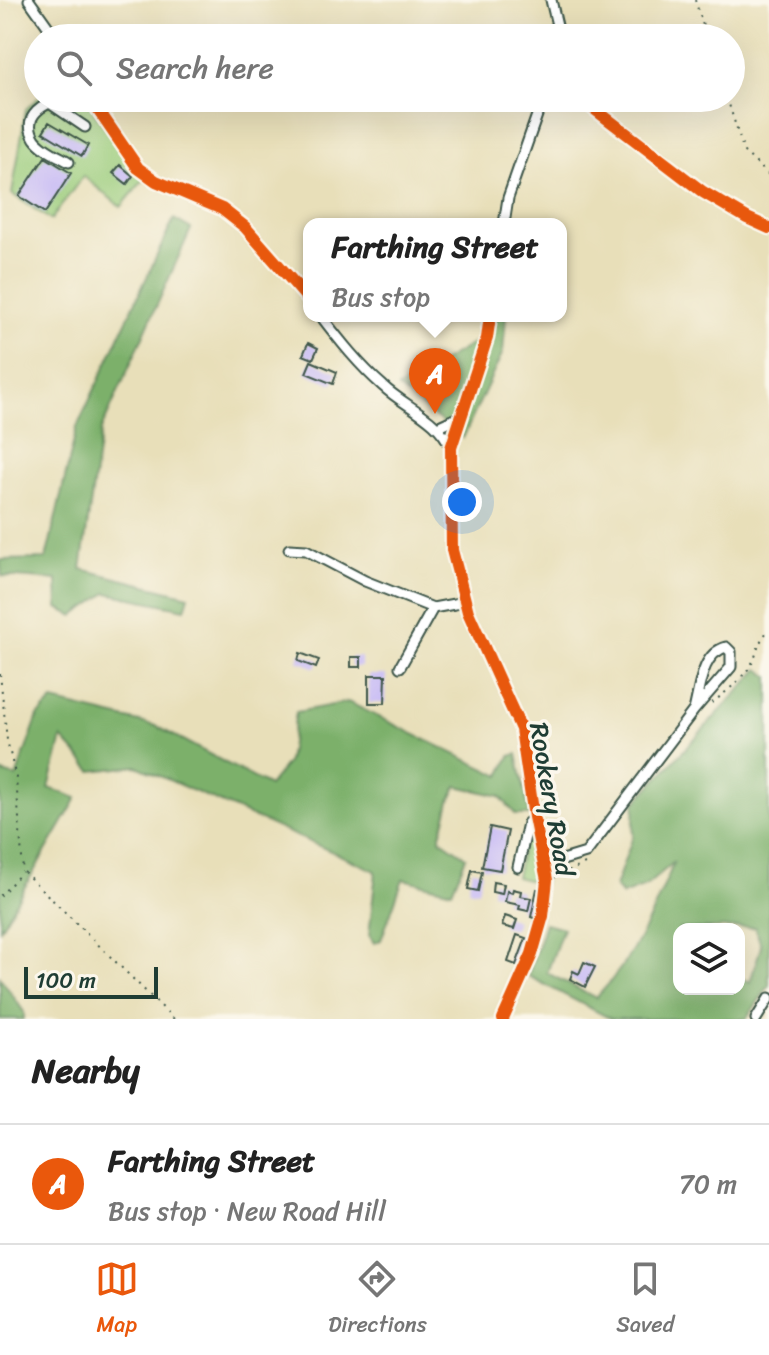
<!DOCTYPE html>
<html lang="en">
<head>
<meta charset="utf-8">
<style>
	:root { --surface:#fff; --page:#f2f2f2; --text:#222; --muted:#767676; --line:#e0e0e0; --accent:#ea580c }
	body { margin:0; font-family:Sriracha,sans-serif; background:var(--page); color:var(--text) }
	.controls { position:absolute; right:24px; bottom:24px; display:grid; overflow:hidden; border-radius:16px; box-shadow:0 8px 32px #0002 }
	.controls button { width:72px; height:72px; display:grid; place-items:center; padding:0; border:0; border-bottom:2px solid var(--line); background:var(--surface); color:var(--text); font:40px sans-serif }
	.scale { position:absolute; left:24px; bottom:20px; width:134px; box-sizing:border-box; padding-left:8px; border:4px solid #1f3d34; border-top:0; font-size:22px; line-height:28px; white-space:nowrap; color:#1f3d34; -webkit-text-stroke:6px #fbf7ec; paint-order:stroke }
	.you { position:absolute; left:462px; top:502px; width:28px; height:28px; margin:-20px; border:6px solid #fff; border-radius:50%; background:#1a73e8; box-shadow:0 0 0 12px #1a73e833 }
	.badge { display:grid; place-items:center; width:52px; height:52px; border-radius:50%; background:var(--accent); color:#fff; font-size:26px; font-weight:700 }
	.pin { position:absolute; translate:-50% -66px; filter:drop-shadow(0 2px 4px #0008) }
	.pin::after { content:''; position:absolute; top:42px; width:28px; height:24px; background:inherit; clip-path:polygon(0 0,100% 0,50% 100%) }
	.popup { position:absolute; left:303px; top:218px; width:264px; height:104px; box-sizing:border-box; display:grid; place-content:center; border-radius:16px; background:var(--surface); filter:drop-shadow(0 2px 6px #0005); font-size:26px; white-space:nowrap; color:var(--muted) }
	.popup b { font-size:30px; color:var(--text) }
	.popup::after { content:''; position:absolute; left:50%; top:100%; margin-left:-16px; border:16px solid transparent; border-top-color:var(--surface) }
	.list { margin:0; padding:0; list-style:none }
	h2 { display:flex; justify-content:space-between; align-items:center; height:104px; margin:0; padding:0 32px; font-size:34px }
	h2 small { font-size:26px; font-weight:400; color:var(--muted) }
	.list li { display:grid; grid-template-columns:52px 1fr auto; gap:24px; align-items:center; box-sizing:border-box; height:120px; padding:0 32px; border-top:2px solid var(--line) }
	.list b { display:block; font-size:30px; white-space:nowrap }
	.list p { margin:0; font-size:26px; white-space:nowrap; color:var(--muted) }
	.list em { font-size:26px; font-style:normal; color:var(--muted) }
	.icon { flex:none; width:44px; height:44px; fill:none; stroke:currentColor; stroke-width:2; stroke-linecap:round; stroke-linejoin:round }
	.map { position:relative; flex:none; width:769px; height:1019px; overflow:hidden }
	.search { position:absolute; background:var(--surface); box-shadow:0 8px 32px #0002; left:24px; right:24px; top:24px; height:88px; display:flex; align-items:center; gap:20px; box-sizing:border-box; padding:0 28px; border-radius:44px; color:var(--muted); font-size:30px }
	.sheet { height:224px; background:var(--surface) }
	nav { display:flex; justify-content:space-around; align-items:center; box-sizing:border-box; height:112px; border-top:2px solid var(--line); background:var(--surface); font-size:22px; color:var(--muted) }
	nav a { display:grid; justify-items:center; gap:4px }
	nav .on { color:var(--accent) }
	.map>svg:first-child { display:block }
	.green { fill:#9bcc7b; stroke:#5d8458; stroke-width:2 }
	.forest { fill:#7cb06b; stroke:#4e7650; stroke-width:2; fill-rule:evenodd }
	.building { fill:#c4b7f5 }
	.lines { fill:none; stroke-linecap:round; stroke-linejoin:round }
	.minor-casing { stroke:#3d5548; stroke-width:13 }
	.path { stroke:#3d5548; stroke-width:2; stroke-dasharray:2 6; stroke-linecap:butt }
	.minor { stroke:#fff; stroke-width:9 }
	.cycleway-casing { stroke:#fbf7ec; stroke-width:17 }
	.cycleway { stroke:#e8590c; stroke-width:12 }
	.labels { text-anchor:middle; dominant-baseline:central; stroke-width:7; stroke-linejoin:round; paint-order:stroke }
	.street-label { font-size:26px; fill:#1f3d34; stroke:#fbf7ec }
</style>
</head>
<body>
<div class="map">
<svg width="769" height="1019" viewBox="0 0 769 1019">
	<rect width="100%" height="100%" fill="#fbf7ec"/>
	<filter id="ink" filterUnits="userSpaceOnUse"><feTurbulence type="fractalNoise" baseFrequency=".0125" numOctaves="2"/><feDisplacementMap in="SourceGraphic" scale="16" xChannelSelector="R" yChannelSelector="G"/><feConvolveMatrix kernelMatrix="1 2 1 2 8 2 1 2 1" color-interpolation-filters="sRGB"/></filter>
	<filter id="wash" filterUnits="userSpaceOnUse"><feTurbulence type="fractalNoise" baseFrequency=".006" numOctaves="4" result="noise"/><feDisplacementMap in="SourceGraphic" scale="32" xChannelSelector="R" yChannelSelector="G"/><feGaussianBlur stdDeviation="1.8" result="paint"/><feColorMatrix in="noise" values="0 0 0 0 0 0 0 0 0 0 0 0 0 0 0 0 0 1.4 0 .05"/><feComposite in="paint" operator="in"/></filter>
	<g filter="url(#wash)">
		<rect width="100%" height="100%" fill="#e8dfb9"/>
		<path class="green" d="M38 98H85L135 172 145 178 121 207 83 176 51 220 12 194 26 109Z
			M532 833 536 834 544 884 516 877 524 839Z"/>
		<path class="forest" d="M174 219 191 229 101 430 81 569 189 596 185 609 107 593 74 616 58 608 57 580 2 576 0 560 46 559 77 427Z
			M481 316H506L503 352 463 438 398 388 477 341Z
			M759 669 769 676V986L746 1019H611L528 976 545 923 563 928 547 973 596 998C635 957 653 913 674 862L646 886 622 895 615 887 633 836 635 803ZM755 927 761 946 750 982 739 977V989H679V929Z
			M53 701 156 726 269 786 288 761 296 712 348 702 500 776 510 756 517 754 530 815H516L500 796 457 786 450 801 440 839 466 857 452 891 403 879 381 940 374 943 369 935 376 871 137 766 92 771 62 738 49 788 77 798 0 929V772L16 777 38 716Z
			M0 977 24 1012V1019H0Z"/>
		<g id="blocks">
			<path class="building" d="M49 122 88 145 82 156 43 132Z
				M45 157 71 173 45 213 19 196Z
				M120 165 133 176 127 184 113 173Z
				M308 343 318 348 313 359 303 355Z
				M311 361 337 372 333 384 306 373Z
				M300 653 319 660 316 668 298 661Z
				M351 657H361V667H351Z
				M369 675H386L385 703H369Z
				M490 827 508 831 500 870 482 867Z
				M472 870 482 872 478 891 468 889Z
				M493 882 504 884 502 894 492 892Z
				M513 889 521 891 520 896 531 898 528 911 519 909 520 905 505 902 507 891 512 893Z
				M537 889 543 890 537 919 531 917Z
				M505 916 517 920 514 929 502 926Z
				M517 935 526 938 516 965 508 962Z
				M584 962 595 967 585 987 570 979 573 971 579 974Z"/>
		</g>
	</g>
	<g filter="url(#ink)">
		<use href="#blocks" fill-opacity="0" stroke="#3d5548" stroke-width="2"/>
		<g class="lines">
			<defs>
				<path id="minor" d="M29 0 56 38
					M551 0 560 38
					M64 98C45 103 20 115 35 139 42 149 59 156 69 162
					M90 98 138 168 156 181 222 209 245 227 309 300
					M580 98 703 192 747 218 769 228
					M48 102 85 127
					M504 224 508 198 543 98
					M321 316C340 341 359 365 383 386 405 407 439 418 451 448
					M490 316 487 338 451 448 452 550 468 612 521 729 534 817 547 880 543 916 532 954 503 1019
					M437 427 461 416
					M289 549 306 550 365 581 433 608 465 602
					M400 667 433 608
					M546 865 586 853 694 710 731 667V652L726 647C701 654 700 688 694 710
					M518 867 528 823 534 817
					M756 1019 769 998"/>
			</defs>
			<use href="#minor" class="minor-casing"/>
			<path class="path" d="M695 0 707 38
				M727 98 744 152 769 175
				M0 674 7 740 16 778 23 871 174 1019
				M712 703C726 692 741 680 751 665 759 652 756 643 769 630
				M554 878 585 864
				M0 896 22 872"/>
			<use href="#minor" class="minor"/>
			<defs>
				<path id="cycleway" d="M90 98 138 168 156 181 222 209 245 227 309 300
					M580 98 703 192 747 218 769 228
					M490 316 487 338 451 448 452 550 468 612 521 729 534 817 547 880 543 916 532 954 503 1019"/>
			</defs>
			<use href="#cycleway" class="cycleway-casing"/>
			<use href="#cycleway" class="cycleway"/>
		</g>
	</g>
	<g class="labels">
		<g class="street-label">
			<text transform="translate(552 799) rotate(80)">Rookery Road</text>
		</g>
	</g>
</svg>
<div class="controls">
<button><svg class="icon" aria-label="layers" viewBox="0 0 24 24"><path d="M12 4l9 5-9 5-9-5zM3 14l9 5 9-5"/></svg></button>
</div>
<div class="scale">100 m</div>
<div class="you"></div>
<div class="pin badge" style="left:435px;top:414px">A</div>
<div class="popup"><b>Farthing Street</b>Bus stop</div>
<div class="search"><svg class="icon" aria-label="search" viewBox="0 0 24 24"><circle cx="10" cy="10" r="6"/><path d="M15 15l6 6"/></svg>Search here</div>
</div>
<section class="sheet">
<h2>Nearby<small></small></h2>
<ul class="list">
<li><span class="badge">A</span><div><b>Farthing Street</b><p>Bus stop · New Road Hill</p></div><em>70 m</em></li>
</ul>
</section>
<nav>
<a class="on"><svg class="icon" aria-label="map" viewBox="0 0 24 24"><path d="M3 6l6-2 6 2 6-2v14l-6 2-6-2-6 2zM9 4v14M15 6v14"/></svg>Map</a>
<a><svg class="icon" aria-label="directions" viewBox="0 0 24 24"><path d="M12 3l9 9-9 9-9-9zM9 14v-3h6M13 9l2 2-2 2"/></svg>Directions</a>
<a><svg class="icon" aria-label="saved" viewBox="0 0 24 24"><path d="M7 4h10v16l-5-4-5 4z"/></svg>Saved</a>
</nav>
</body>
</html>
